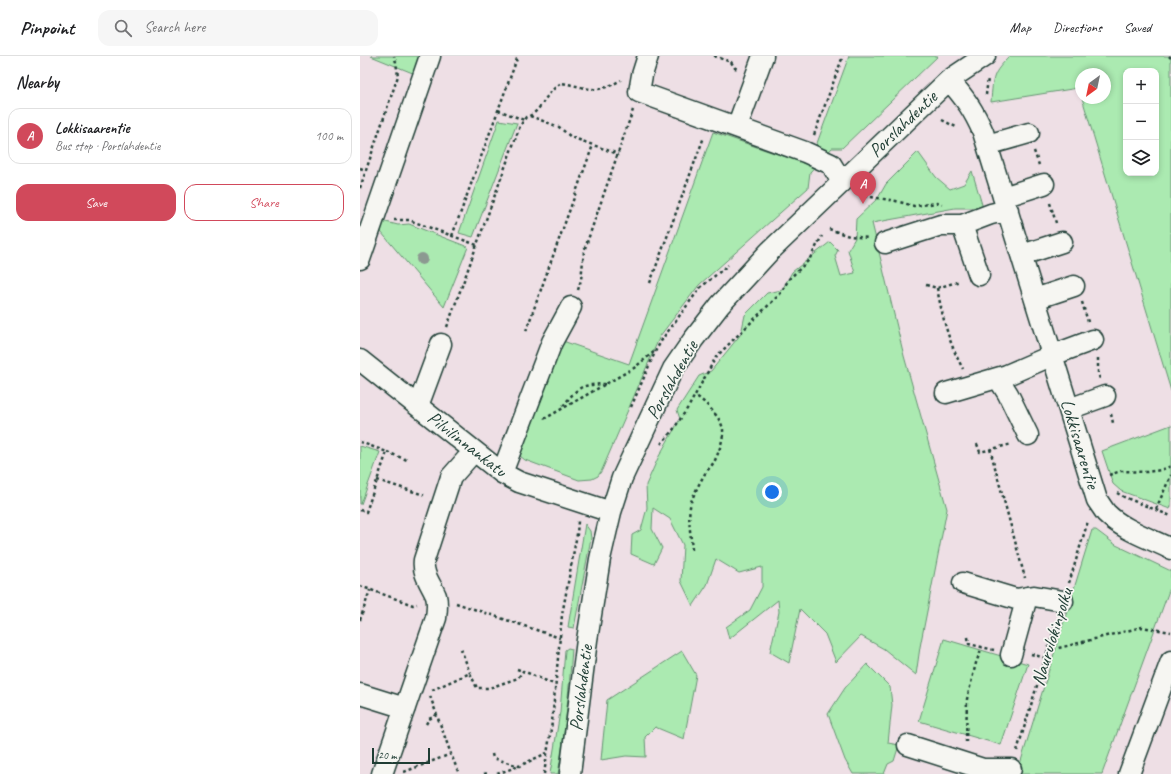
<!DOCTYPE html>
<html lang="en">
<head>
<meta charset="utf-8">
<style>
	:root { --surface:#fff; --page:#f6f6f6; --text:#202124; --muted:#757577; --line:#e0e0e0; --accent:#d1495b }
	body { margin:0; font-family:Caveat,sans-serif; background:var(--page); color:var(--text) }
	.controls { position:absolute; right:12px; top:12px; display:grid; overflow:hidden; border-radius:8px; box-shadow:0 2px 6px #0003 }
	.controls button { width:36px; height:36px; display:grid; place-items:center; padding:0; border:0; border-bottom:1px solid var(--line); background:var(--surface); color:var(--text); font:20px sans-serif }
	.compass { position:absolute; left:715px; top:12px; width:36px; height:36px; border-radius:50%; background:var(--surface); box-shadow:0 2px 6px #0003; rotate:213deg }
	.scale { position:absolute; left:12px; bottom:10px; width:58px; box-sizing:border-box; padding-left:4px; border:2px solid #1f3d34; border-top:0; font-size:11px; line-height:14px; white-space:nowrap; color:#1f3d34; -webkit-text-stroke:3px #f6f6f2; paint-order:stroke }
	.you { position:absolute; left:412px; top:436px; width:14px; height:14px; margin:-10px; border:3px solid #fff; border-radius:50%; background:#1a73e8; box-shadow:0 0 0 6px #1a73e833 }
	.badge { display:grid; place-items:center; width:26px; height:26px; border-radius:50%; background:var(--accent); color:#fff; font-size:13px; font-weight:700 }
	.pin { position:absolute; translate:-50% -33px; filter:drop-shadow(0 1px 2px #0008) }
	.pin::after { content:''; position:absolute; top:21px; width:14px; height:12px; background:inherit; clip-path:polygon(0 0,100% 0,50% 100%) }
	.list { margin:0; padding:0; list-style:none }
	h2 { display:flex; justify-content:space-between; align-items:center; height:52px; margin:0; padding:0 16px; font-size:17px }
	h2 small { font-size:13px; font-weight:400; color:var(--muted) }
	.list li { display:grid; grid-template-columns:26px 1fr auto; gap:12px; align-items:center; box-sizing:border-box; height:56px; margin:0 8px 8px; padding:0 8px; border:1px solid var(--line); border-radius:12px }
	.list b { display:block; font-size:15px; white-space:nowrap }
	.list p { margin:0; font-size:13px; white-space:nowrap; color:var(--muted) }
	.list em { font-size:13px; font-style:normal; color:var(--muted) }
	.actions { display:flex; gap:8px; padding:12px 16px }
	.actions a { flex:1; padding:9px 0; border:1px solid var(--accent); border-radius:12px; text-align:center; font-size:14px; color:var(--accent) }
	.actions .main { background:var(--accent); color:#fff }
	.icon { flex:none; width:22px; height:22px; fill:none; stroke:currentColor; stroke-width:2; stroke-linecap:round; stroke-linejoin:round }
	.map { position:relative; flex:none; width:811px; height:718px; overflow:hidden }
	header { display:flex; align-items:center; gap:24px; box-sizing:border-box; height:56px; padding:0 20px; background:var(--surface); border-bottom:1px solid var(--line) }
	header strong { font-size:19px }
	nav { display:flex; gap:22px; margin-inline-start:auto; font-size:14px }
	.search { width:280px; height:36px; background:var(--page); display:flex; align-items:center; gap:10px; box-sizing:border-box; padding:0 14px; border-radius:12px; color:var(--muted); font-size:15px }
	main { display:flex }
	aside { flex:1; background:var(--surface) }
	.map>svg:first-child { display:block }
	.green { fill:#abeab1; stroke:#659472; fill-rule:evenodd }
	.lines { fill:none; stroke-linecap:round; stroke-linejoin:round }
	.minor-casing { stroke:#1f3d34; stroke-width:23 }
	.path { stroke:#1f3d34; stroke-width:2.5; stroke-dasharray:3 3; stroke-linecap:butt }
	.minor { stroke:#f6f6f2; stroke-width:20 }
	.tree { fill:#8c9991 }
	.labels { text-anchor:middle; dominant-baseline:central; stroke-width:3.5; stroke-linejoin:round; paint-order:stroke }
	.street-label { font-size:19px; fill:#1f3d34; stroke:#f6f6f2 }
</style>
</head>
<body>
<header>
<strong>Pinpoint</strong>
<div class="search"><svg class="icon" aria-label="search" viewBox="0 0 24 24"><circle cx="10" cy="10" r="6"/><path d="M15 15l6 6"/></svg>Search here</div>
<nav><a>Map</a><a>Directions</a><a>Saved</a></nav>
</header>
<main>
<aside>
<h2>Nearby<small></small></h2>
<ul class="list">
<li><span class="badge">A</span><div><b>Lokkisaarentie</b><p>Bus stop · Porslahdentie</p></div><em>100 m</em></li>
</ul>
<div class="actions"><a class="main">Save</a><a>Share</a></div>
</aside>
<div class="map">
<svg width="811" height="718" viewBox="0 0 811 718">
	<rect width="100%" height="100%" fill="#eedfe5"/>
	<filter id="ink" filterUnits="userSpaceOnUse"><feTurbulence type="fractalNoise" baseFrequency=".025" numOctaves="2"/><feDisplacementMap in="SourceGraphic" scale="8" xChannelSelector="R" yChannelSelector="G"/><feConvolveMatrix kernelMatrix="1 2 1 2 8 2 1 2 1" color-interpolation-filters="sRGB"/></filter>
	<g filter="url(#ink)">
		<path class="green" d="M11 0H61L55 18Z
			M489 0H578L482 92H472L450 116 448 132 339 229 300 280 242 414 238 420 232 423 219 424 165 404 155 396 197 283 269 308 353 76 449 109Z
			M650 0H811V335L722 42H745V18H721V40L718 32 631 46C633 20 632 18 650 0ZM766 15H796V117H766Z
			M139 64 157 67 113 181 99 177Z
			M558 96 576 121 590 133 604 128 612 115 623 152H595L512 167 544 300 587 453 560 591 556 619 524 593 501 580 476 606 465 578 440 553 429 607 410 596 419 556 418 544 369 583 366 571 390 554 402 531V511L379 517 356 503 347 529 333 550 321 525 323 489 310 463 293 452 292 473 302 492 294 508 271 498 272 479 281 474 287 452 286 429 298 402 320 363 317 354 339 320 351 315 381 278 385 259 407 237 422 234 432 216 470 186 478 194 475 200 481 220 495 217 488 194 495 182 496 163 518 142 526 128Z
			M22 165 38 169 49 168 108 191 84 251 21 176Z
			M811 369V450L810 453 761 435 753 428 742 395Z
			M0 390 20 396 1 448H0Z
			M225 468 230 475 231 482 214 572 208 571Z
			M732 474H736L756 489 811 515V529L742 718H657Z
			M584 583 668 608 641 689 559 665Z
			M208 592 212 593C209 635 205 677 198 718H190L200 656 205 594Z
			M322 595 336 619 324 683 295 671 285 681 286 701 266 700 241 704 247 644Z
			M507 608 530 631 532 649 528 687 539 689 534 705 528 708 524 718H493L485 704 468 658 485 632Z"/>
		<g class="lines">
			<defs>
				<path id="minor" d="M288 0 282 19 279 36 445 96 471 108 482 126
					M589 24C605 42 614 55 623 76L737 444C740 448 743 453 746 457 763 474 789 482 811 493
					M377 71 403 0
					M627 89 669 77
					M643 141 684 128
					M602 169 619 219
					M525 187 581 169H602L631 158 648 154
					M662 199 702 186
					M0 203 70 0
					M675 243 714 230
					M0 304 142 417 159 426 251 456
					M638 322 648 338 668 379
					M586 337 647 319 693 299 733 284
					M58 350 81 288
					M709 353 745 340
					M142 417 192 286 211 251
					M603 527 656 543 674 540 703 545
					M651 599 667 541
					M0 638 45 652
					M548 689 623 713H651
					M22 718 76 562C77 554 78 547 76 540 71 528 62 518 64 504L91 421 114 395
					M210 718 227 584 240 503 251 456 262 422 313 313 333 284 360 249 409 196 589 24 625 0
					M769 718 811 605"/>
			</defs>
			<use href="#minor" class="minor-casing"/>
			<path class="path" d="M354 0 371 6 375 12 378 13
				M809 0 811 2
				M626 39 628 22
				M138 54 164 64
				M170 60 199 71 211 81 258 98
				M582 64 598 72
				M454 79 483 0
				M674 95 679 109
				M0 112 6 114
				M0 132 38 20 36 6 34 0
				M505 140 536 145 554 150 577 147 582 148
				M690 147 696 167
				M34 164H49L117 189
				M469 173 489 180 508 182
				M92 180 158 0
				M290 227 344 81
				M566 229 577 232 600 225
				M577 232C583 263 588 285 603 313
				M218 234 221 224 224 195 273 54
				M722 246 728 266
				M87 271 160 70 166 61C178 58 182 46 189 38 192 34 197 30 201 27 229 31 233 40 261 24
				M166 275 233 89
				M738 302V317L740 323
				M203 350C219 330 220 329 245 328
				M271 351 296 294 303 282 340 232 368 209
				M751 358 753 367
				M184 363 274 312 295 295
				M0 386 27 396 6 456 0 454
				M301 388 313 374 329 350 356 301 373 284 420 238 429 223 449 204 462 180
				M617 388 620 396 652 388
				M630 393 665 522
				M27 396 47 404
				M749 419 761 415 787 416 801 414 811 410
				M17 424 64 439
				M757 437 764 441 811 460
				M796 453 811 419
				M332 494C331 478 327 462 331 446 334 438 339 428 343 421 346 415 351 411 354 406 358 399 364 382 363 374 362 362 344 345 335 339
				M709 527 728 465
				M0 530 53 549 57 548
				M96 547 200 582
				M0 564 10 534
				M608 581 609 588 634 594
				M101 593 110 617
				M687 595 782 571 811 576
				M671 598 685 602
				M157 613 163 615
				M72 634 110 617 117 632H129L158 622 163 615 196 629
				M70 640 91 698
				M66 668 69 663 77 659
				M606 686 607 643 616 607 622 591
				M657 695 697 564
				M132 698 133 702 159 710 187 697
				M44 716 91 698 99 718
				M124 718 128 717V718
				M137 718 159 710
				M184 718 192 666 202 559 217 478 218 465"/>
			<use href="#minor" class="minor"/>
		</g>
		<circle class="tree" cx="62" cy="203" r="6"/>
	</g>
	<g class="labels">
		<g class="street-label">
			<text transform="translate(543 68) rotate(-44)">Porslahdentie</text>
			<text transform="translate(312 324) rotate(-61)">Porslahdentie</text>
			<text transform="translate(107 388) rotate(38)">Pilvilinnankatu</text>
			<text transform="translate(720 388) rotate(73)">Lokkisaarentie</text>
			<text transform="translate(692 581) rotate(-73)">Naurulokinpolku</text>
			<text transform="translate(221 632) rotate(-83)">Porslahdentie</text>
		</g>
	</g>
</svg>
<div class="controls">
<button>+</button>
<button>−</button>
<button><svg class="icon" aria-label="layers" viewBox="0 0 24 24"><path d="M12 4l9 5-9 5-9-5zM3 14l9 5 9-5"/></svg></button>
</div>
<svg class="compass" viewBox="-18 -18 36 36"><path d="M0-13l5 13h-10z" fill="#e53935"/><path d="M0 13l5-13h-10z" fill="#757577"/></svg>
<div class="scale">20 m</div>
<div class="you"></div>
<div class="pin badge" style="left:503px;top:148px">A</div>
</div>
</main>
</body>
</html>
